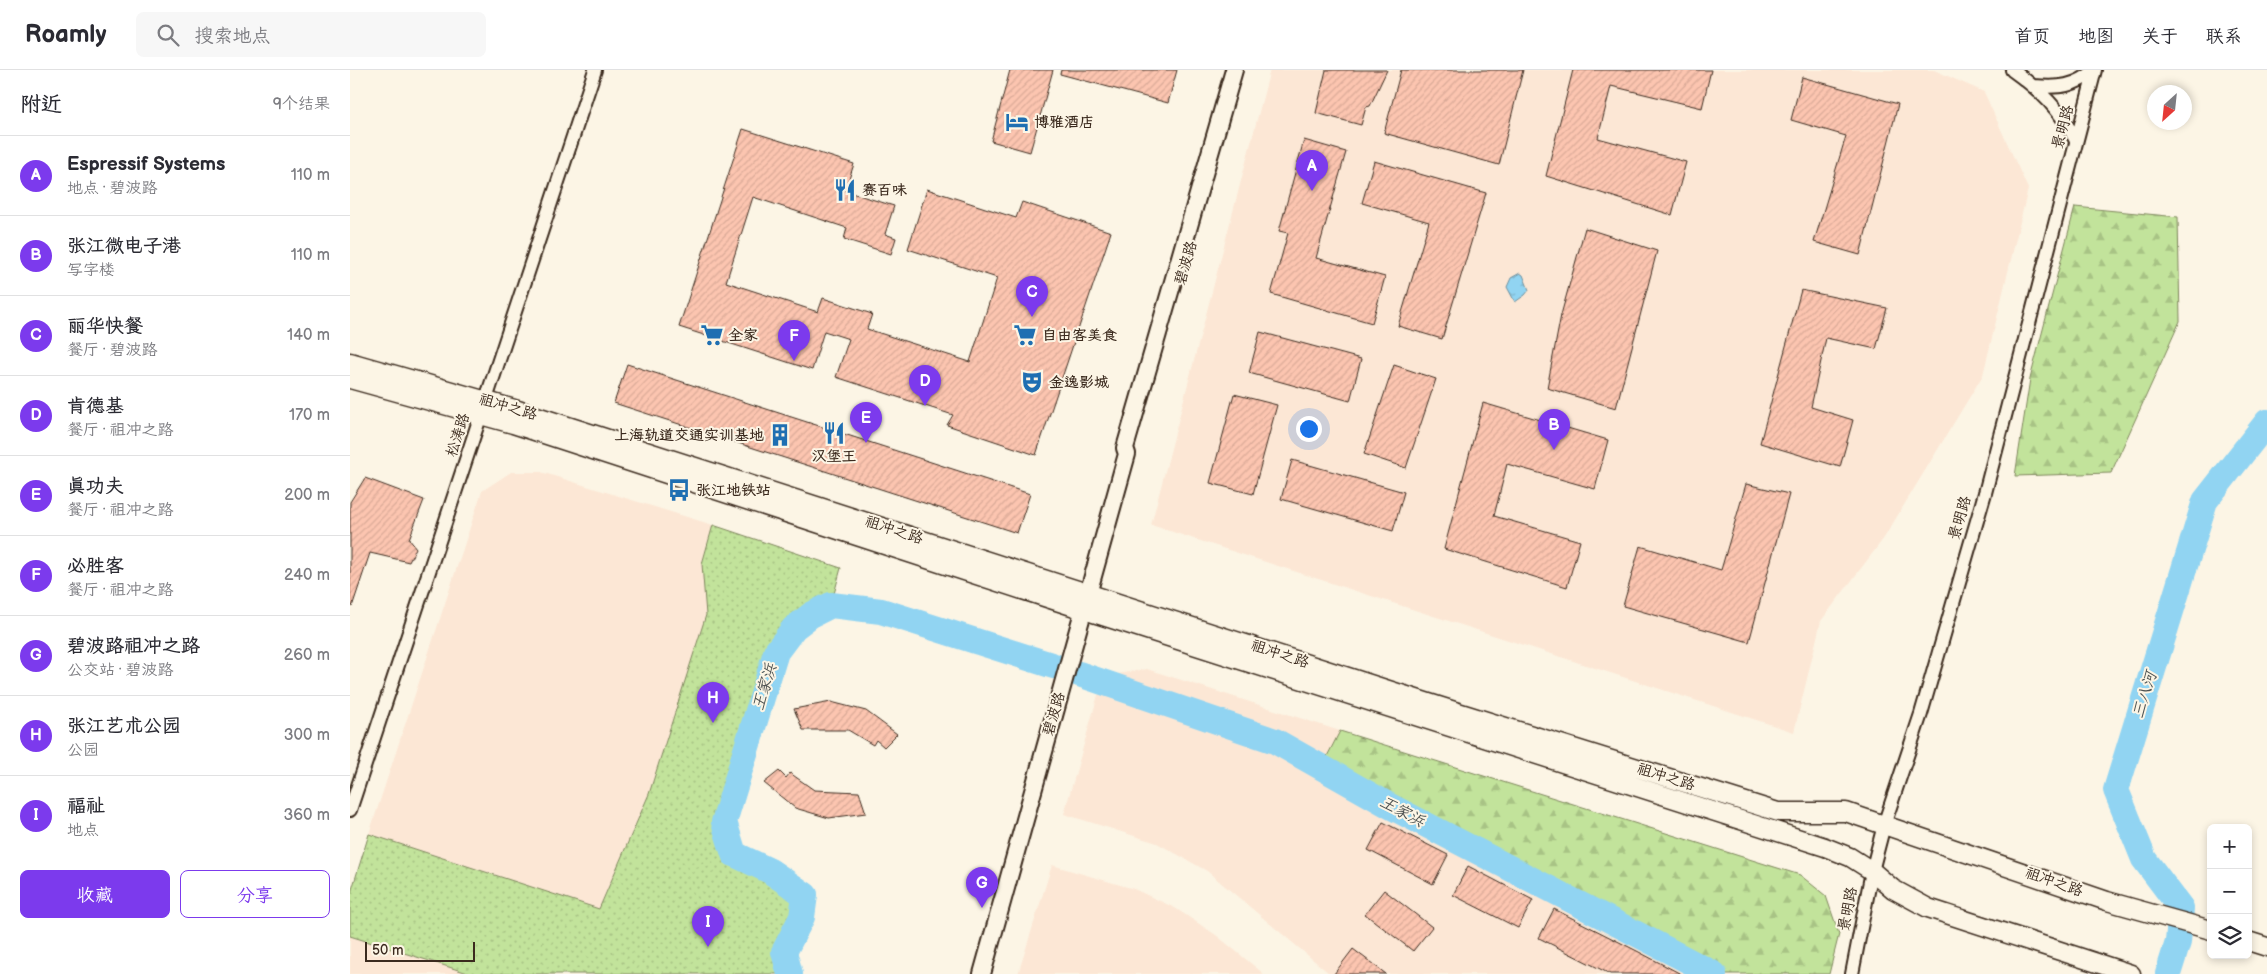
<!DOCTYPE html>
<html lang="zh">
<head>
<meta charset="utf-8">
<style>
	:root { --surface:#fff; --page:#f7f7f7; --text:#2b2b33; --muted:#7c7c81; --line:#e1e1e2; --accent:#7c3aed }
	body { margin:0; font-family:"Balsamiq Sans","LXGW WenKai TC",sans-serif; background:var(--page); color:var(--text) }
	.controls { position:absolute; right:15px; bottom:15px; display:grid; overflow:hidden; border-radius:8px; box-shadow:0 2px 8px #0003 }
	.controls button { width:45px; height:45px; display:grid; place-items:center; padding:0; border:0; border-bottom:1px solid var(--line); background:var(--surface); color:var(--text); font:25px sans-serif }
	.compass { position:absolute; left:1797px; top:15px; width:45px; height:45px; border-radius:50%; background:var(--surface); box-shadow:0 2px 8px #0003; rotate:207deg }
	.scale { position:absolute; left:15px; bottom:12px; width:110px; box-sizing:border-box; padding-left:5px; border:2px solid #3b2a1e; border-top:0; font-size:14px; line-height:18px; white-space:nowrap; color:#3b2a1e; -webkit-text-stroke:4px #fcf5e5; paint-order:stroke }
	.you { position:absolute; left:958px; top:358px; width:18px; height:18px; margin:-12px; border:4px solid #fff; border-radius:50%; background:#1a73e8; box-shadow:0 0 0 8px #1a73e833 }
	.badge { display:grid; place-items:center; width:32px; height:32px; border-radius:50%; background:var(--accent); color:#fff; font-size:16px; font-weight:700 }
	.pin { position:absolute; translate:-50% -41px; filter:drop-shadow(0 1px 2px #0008) }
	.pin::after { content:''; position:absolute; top:26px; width:18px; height:15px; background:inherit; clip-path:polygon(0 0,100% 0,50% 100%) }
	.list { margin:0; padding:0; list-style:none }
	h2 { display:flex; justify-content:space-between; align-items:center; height:65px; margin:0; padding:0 20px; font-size:21px }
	h2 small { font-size:16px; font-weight:400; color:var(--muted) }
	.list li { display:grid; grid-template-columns:32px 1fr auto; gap:15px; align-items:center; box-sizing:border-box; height:80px; padding:0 20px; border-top:1px solid var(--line) }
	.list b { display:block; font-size:19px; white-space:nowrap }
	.list p { margin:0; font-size:16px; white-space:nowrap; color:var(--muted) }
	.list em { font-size:16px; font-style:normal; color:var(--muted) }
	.actions { display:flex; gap:10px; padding:15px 20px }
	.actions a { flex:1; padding:11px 0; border:1px solid var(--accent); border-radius:8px; text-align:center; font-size:18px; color:var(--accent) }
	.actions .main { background:var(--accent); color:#fff }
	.icon { flex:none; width:28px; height:28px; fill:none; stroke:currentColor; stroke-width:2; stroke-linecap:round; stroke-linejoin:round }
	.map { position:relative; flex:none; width:1917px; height:904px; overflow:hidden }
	header { display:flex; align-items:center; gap:30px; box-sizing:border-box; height:70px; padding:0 25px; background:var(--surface); border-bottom:1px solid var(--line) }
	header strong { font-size:24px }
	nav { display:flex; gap:28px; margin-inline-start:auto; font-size:18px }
	.search { width:350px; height:45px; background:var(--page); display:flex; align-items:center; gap:12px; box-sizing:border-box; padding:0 18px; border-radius:8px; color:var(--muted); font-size:19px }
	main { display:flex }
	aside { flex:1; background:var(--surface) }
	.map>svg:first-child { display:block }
	.built { fill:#fce7d5 }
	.forest { fill:url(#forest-firs); stroke:#7e865c }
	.park { fill:url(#park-dots); stroke:#7e865c }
	.water { fill:url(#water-ripples); stroke:#6f909d }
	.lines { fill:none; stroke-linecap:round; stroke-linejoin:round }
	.river { stroke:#91d4f2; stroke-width:26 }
	.building { fill:url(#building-hatch); stroke:#3b2a1e }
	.minor-casing { stroke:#3b2a1e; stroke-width:16 }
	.tertiary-casing { stroke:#3b2a1e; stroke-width:20 }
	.secondary-casing { stroke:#3b2a1e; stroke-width:21 }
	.minor { stroke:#fcf5e5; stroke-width:12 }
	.tertiary { stroke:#fcf5e5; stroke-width:16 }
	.secondary { stroke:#fcf5e5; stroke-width:18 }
	.labels { text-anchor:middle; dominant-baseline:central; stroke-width:4; stroke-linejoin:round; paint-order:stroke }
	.poi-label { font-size:15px; font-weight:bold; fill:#3b2a1e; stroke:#fcf5e5; text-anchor:start }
	.street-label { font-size:15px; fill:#3b2a1e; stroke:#fcf5e5 }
	.water-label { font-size:16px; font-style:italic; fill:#505453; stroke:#fcf5e5 }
</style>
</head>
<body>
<header>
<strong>Roamly</strong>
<div class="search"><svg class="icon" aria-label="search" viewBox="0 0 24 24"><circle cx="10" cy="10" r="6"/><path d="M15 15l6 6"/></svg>搜索地点</div>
<nav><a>首页</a><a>地图</a><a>关于</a><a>联系</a></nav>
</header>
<main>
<aside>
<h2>附近<small>9个结果</small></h2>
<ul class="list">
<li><span class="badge">A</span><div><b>Espressif Systems</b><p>地点 · 碧波路</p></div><em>110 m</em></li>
<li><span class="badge">B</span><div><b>张江微电子港</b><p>写字楼</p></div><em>110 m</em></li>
<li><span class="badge">C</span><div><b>丽华快餐</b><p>餐厅 · 碧波路</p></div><em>140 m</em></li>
<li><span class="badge">D</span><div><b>肯德基</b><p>餐厅 · 祖冲之路</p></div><em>170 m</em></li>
<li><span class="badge">E</span><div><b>真功夫</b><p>餐厅 · 祖冲之路</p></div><em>200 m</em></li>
<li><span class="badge">F</span><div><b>必胜客</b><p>餐厅 · 祖冲之路</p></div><em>240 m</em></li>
<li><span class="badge">G</span><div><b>碧波路祖冲之路</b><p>公交站 · 碧波路</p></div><em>260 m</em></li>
<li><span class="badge">H</span><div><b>张江艺术公园</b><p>公园</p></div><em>300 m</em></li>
<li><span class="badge">I</span><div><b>福祉</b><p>地点</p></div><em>360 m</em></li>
</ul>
<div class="actions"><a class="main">收藏</a><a>分享</a></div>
</aside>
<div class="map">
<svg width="1917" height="904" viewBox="0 0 1917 904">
	<defs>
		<pattern id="forest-firs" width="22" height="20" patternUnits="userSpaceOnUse" patternTransform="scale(1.25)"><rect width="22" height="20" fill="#c2e39b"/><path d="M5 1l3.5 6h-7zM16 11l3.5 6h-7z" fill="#a8c385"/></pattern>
		<pattern id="park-dots" width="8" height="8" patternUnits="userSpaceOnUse" patternTransform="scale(1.25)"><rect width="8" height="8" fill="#c2e39b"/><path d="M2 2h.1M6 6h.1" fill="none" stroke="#a8c385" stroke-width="1.8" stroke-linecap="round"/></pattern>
		<pattern id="water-ripples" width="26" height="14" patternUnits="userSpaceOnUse" patternTransform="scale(1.25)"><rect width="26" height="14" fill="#91d4f2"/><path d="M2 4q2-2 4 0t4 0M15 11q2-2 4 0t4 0" fill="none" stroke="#7eb6cf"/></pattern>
		<pattern id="building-hatch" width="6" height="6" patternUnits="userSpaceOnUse" patternTransform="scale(1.25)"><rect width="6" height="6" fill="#fcc5b0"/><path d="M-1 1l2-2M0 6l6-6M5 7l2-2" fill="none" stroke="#d9a997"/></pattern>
	</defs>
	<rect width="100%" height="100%" fill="#fcf5e5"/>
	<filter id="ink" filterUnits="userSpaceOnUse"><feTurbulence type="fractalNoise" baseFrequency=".02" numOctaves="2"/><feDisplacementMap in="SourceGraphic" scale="10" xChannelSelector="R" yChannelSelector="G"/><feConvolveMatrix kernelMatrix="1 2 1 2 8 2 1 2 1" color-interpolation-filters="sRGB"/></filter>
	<g filter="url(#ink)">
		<path class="built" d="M920 0H1584L1634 22 1678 119 1633 305 1534 468 1471 551 1444 662 801 455Z
			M161 402H191L363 455 352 494 356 545 299 724 249 839 19 764 132 421Z
			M797 599 990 661 968 706 1343 904H980L857 801 807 773 714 744 748 625 767 604Z
			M702 795 784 819 825 838 866 865 914 904H668Z
			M0 866 121 904H0Z"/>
		<path class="forest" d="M1725 137 1828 147 1830 251 1761 403 1665 406 1680 309Z
			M990 661 1450 805 1476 826 1489 864 1479 904H1343L967 706Z"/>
		<path class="park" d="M363 455 491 498 481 535 461 545 444 558 426 582 374 752 384 784 420 801 455 825 452 847 434 882 440 904H121L0 866V826L19 764 249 839 299 724 356 545 352 494Z"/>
		<path class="water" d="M1170 203 1173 205 1179 220 1175 225 1165 232 1157 217 1161 208Z"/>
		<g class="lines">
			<path class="river" d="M729 604 925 671 1040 736 1364 904
				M440 904 434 882 452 847 455 825 420 801 384 784 374 752 426 582 444 558 461 545 481 535 531 541 704 596
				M1818 904 1828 872 1831 838 1794 789 1766 720 1855 431 1917 352"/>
		</g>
		<path class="building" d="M660 0H703L680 82 641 71Z
			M711 0H827L818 33 710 4Z
			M976 0H1037L1020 36 1016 37 1011 55 966 43Z
			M1051 0H1173L1149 95 1034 63Z
			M1223 0H1361L1352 38 1261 16 1248 68 1336 92 1322 145 1196 106Z
			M1452 7 1548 34 1510 185 1464 172 1496 66 1441 50Z
			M393 59 504 94 495 121 544 136 535 164 546 168 541 184 494 169 497 158 403 127 376 212 468 242 473 228 522 244 517 259 620 292 647 208 558 179 577 119 666 148 672 132 761 162 686 385 597 355 603 345 486 307 499 269 474 261 462 300 329 257Z
			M954 70 996 82 966 188 1035 207 1022 253 921 224 938 163 929 161Z
			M1024 91 1136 123 1092 269 1048 256 1079 152 1012 133Z
			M1235 158 1307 181 1266 338 1197 318 1211 245Z
			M1451 220 1537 238 1526 279 1476 268 1461 337 1503 350 1490 397 1410 373Z
			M910 262 1011 289 1000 331 899 303Z
			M277 294 680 424 667 463 264 333Z
			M1044 295 1086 309 1056 398 1014 384Z
			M884 324 927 335 903 424 860 413Z
			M1133 333 1258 370 1245 419 1157 394 1144 446 1230 471 1217 517 1094 479Z
			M942 390 1054 422 1043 461 931 429Z
			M15 408 74 430 59 469 66 478 59 492 20 483 2 537 0 536V432Z
			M1396 414 1439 424 1399 572 1273 536 1290 476 1371 500Z
			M481 632 516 641 547 664 534 677 526 670 523 675 498 660H453L444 639Z
			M429 701 436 708 440 703 464 720 509 722 516 743 479 748 445 738 414 713Z
			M1033 752 1098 785 1083 814 1018 780Z
			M1118 796 1183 830 1168 858 1103 825Z
			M1034 820 1082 857 1063 881 1015 844Z
			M1204 839 1287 881 1331 904H1260L1189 868Z
			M1003 879 1036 904H984Z"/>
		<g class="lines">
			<defs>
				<path id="minor" d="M1662 0C1690 20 1711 40 1726 71
					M1684 16C1709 18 1725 17 1745 0
					M0 740 245 0
					M1502 904 1522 801 1534 755 1571 644 1635 423 1745 0"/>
				<path id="tertiary" d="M632 904 777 384 775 378 884 0"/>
				<path id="secondary" d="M0 292 168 340 1079 633 1428 742H1496L1757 831 1861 860
					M0 309 163 354 734 540 1475 777 1500 787 1522 801 1543 819 1578 838 1781 904
					M1898 871 1917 877"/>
			</defs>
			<use href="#minor" class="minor-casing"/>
			<use href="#tertiary" class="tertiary-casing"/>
			<use href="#secondary" class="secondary-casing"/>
			<use href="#minor" class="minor"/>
			<use href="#tertiary" class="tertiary"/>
			<use href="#secondary" class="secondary"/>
		</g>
	</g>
	<defs>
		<symbol id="hotel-bare" viewBox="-9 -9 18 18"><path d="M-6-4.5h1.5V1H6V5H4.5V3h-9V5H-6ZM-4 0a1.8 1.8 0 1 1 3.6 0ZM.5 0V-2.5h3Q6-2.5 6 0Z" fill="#1f6fb2" stroke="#fcf5e5" stroke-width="2.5" paint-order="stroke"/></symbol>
		<symbol id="restaurant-bare" viewBox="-9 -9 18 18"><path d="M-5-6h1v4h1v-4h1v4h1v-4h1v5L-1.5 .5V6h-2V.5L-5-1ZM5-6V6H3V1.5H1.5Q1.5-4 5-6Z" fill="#1f6fb2" stroke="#fcf5e5" stroke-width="2.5" paint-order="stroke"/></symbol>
		<symbol id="supermarket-bare" viewBox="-9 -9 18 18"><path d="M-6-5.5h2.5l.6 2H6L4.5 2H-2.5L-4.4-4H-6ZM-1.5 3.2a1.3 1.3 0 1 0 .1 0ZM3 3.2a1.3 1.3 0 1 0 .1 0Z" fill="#1f6fb2" stroke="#fcf5e5" stroke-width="2.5" paint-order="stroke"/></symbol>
		<symbol id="theatre-bare" viewBox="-9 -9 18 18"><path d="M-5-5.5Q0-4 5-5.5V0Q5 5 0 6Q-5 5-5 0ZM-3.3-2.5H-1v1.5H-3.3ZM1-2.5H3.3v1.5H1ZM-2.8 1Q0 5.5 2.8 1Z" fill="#1f6fb2" stroke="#fcf5e5" stroke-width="2.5" paint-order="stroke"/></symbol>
		<symbol id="building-bare" viewBox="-9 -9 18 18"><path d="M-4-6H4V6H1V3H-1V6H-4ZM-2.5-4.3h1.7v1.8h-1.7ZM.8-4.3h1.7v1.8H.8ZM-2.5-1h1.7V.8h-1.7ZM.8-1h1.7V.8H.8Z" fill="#1f6fb2" stroke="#fcf5e5" stroke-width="2.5" paint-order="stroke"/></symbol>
		<symbol id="bus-bare" viewBox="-9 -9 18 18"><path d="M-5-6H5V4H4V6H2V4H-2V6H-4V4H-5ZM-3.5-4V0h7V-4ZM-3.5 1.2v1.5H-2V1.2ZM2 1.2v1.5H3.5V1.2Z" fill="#1f6fb2" stroke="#fcf5e5" stroke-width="2.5" paint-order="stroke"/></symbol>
	</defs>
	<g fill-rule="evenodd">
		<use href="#hotel-bare" x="651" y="36" width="32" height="32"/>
		<use href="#restaurant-bare" x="479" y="104" width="32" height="32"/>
		<use href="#supermarket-bare" x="346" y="249" width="32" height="32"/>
		<use href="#supermarket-bare" x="659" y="249" width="32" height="32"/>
		<use href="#theatre-bare" x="666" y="296" width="32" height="32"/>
		<use href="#restaurant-bare" x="468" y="347" width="32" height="32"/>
		<use href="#building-bare" x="414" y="349" width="32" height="32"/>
		<use href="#bus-bare" x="313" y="404" width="32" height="32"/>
	</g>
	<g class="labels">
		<g class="poi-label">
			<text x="684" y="52">博雅酒店</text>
			<text x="512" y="120">赛百味</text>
			<text x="378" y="265">全家</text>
			<text x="692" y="265">自由客美食</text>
			<text x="699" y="312">金逸影城</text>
			<text x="414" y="365" text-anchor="end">上海轨道交通实训基地</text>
			<text x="484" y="386" text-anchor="middle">汉堡王</text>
			<text x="346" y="420">张江地铁站</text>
		</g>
		<g class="street-label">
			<text transform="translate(1713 57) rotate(-75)">景明路</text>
			<text transform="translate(836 193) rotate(-74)">碧波路</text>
			<text transform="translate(158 337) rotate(16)">祖冲之路</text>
			<text transform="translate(108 365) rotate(-72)">松涛路</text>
			<text transform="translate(1610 448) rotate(-74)">景明路</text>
			<text transform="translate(544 460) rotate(18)">祖冲之路</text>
			<text transform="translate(930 584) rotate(18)">祖冲之路</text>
			<text transform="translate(704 644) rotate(-74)">碧波路</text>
			<text transform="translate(1316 707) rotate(17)">祖冲之路</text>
			<text transform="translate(1704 812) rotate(19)">祖冲之路</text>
			<text transform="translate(1498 839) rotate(-79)">景明路</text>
		</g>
		<g class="water-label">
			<text transform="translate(415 617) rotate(-73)">王家浜</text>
			<text transform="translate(1795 625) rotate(-73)">三八河</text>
			<text transform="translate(1052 742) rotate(28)">王家浜</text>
		</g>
	</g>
</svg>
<div class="controls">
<button>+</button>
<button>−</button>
<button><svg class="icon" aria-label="layers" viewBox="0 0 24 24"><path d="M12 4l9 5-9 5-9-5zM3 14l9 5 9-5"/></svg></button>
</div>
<svg class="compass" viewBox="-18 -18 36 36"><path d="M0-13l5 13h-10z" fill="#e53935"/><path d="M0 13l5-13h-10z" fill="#7c7c81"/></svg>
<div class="scale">50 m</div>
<div class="you"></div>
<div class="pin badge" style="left:962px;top:121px">A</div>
<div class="pin badge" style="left:1204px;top:380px">B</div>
<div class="pin badge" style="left:682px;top:247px">C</div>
<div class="pin badge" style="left:575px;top:336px">D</div>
<div class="pin badge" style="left:516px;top:373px">E</div>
<div class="pin badge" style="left:444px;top:291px">F</div>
<div class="pin badge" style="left:632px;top:838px">G</div>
<div class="pin badge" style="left:363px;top:653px">H</div>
<div class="pin badge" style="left:358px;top:877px">I</div>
</div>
</main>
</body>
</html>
